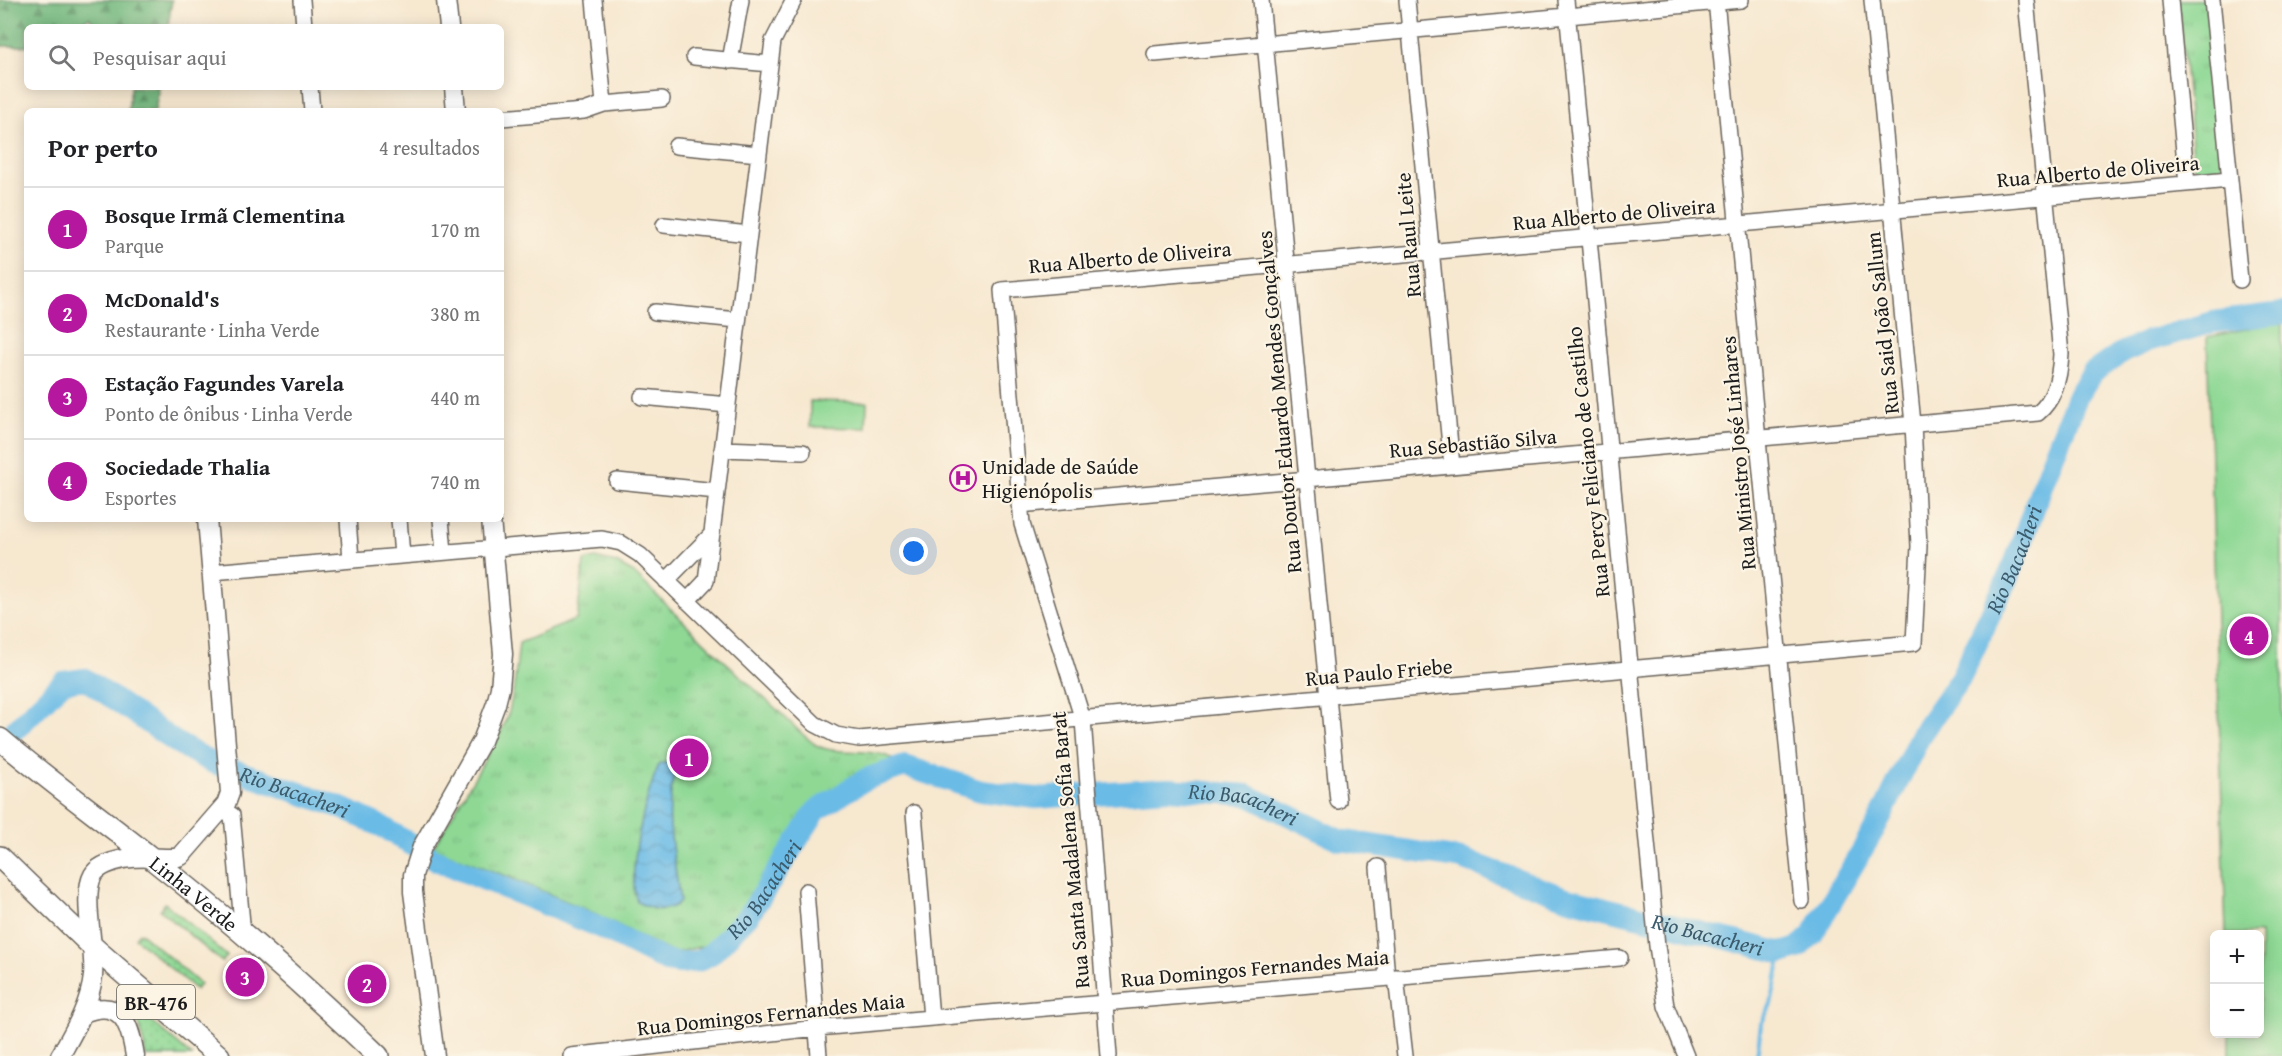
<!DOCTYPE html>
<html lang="pt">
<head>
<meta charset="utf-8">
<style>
	:root { --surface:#fff; --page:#f2f2f2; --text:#202124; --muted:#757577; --line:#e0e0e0; --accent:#b5179e }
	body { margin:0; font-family:"Gentium Book Plus",serif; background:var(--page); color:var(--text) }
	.controls { position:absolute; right:18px; bottom:18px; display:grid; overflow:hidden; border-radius:9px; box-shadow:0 3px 15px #0003 }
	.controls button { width:54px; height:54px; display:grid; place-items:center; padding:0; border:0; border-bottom:2px solid var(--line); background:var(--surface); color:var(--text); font:30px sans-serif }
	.you { position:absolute; left:914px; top:552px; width:21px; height:21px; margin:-15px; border:4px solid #fff; border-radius:50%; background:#1a73e8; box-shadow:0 0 0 9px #1a73e833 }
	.badge { display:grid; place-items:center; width:39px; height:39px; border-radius:50%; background:var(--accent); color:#fff; font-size:20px; font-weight:700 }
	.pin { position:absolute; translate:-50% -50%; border:3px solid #fff; box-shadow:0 2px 6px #0006 }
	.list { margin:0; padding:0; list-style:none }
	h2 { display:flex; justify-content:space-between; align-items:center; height:78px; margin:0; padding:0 24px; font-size:26px }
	h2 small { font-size:20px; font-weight:400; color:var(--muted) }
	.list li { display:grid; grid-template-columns:39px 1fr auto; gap:18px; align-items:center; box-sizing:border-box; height:84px; padding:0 24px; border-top:2px solid var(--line) }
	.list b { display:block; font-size:22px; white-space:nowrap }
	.list p { margin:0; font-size:20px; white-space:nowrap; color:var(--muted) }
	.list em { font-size:20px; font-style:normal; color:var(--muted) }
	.icon { flex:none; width:33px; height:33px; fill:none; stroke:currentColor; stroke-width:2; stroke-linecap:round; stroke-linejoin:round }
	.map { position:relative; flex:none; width:2282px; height:1056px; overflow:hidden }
	.search { position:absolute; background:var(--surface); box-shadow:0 3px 15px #0003; left:24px; top:24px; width:480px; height:66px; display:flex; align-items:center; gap:15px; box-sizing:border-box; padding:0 21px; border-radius:9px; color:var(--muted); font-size:22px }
	.panel { position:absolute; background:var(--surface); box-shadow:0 3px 15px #0003; left:24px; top:108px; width:480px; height:414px; border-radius:9px }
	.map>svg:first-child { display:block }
	.grass { fill:url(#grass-dots); stroke:#557a58; stroke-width:1.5 }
	.forest { fill:url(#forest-firs); stroke:#476a4d; stroke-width:1.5 }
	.park { fill:url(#park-tufts); stroke:#557a58; stroke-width:1.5 }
	.pitch { fill:#8ed894; stroke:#557a58; stroke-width:1.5 }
	.water { fill:url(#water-waves); stroke:#446c81; stroke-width:1.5 }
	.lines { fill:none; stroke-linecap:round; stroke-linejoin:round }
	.stream { stroke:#6bbbe6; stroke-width:4 }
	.river { stroke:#6bbbe6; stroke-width:22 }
	.minor-casing { stroke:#69635b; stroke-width:18 }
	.major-casing { stroke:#69635b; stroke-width:21 }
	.highway-casing { stroke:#69635b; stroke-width:24 }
	.minor { stroke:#fff; stroke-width:15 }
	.major { stroke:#fff; stroke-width:18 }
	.highway { stroke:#fff; stroke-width:21 }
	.labels { text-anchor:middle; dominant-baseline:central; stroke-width:4.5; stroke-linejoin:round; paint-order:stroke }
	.shield { fill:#fcf5e5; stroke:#5f5d58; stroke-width:1.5 }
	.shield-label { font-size:20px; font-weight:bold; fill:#1c1c1c }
	.street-label { font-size:21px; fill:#1c1c1c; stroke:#fcf5e5 }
	.poi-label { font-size:21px; fill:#1c1c1c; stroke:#fcf5e5; text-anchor:start }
	.water-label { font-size:22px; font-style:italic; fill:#3c5c6d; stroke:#fcf5e5 }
</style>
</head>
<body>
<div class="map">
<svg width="2282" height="1056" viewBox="0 0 2282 1056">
	<defs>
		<pattern id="grass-dots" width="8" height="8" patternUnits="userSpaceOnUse" patternTransform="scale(1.5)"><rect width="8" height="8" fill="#8ed894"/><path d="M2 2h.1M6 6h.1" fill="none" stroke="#7ab97f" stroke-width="1.8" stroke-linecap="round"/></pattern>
		<pattern id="forest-firs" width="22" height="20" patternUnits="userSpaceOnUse" patternTransform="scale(1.5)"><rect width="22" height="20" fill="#72b87e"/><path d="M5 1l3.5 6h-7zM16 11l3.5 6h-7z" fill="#5d9566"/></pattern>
		<pattern id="park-tufts" width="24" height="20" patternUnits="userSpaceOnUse" patternTransform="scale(1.5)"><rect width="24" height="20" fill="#8ed894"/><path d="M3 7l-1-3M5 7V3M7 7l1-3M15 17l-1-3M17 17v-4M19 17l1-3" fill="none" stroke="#7ab97f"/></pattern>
		<pattern id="water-waves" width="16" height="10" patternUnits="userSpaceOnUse" patternTransform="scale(1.5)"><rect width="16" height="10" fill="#6bbbe6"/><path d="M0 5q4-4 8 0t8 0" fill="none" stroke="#5ca0c5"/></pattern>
	</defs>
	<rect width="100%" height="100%" fill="#fcf5e5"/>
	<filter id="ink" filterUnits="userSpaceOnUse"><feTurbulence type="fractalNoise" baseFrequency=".0167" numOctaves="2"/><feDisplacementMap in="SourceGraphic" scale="12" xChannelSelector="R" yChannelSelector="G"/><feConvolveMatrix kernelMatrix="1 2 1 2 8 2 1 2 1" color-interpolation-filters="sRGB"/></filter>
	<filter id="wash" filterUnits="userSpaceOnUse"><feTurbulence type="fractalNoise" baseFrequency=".008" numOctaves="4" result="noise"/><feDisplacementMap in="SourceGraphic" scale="24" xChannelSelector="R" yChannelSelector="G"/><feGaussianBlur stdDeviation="1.35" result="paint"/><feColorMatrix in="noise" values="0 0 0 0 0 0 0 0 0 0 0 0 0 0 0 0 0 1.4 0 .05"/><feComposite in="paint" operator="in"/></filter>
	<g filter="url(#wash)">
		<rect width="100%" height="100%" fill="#f7e8d0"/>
		<path class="grass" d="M165 903 227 956 222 962 160 910Z
			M140 932 200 984 196 990 135 938Z
			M129 1002 192 1056H146C141 1037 143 1019 126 1005Z"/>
		<path class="forest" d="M0 0H172L168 27H98L89 18 72 27H27V46H0Z
			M131 87H159L155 111H128Z"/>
		<path class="park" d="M2178 0H2207L2223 172 2195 175Z
			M595 558 616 563 634 573C680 618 725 663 773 706 785 716 805 739 818 746 839 757 887 744 899 766L865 777 815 810 746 905 709 945 673 953 596 914 509 877 433 848 500 734 509 712 514 688 519 643 577 619 584 561Z"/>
		<path class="pitch" d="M2282 323V1056H2229V1034H2260V934H2226L2207 337 2265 325Z
			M810 401 867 402 866 428 810 427Z"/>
		<path class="water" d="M678 760C661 812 674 851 680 902 665 914 653 910 637 902 626 870 646 796 659 764Z"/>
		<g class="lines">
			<path class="stream" d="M1757 1056 1761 1024 1771 1004 1782 953"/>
			<path class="river" id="s1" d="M0 745 63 682 85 679 177 743 211 762 337 806 383 827 436 860 595 925 666 961 680 963 698 961 711 954 749 915 816 811 866 779 905 766 981 791 1036 798 1169 789 1247 795 1340 840 1462 859 1566 898 1782 953 1798 948 1812 935 1877 825 1921 734 1961 677 2015 562 2043 483 2077 397 2092 373 2119 354 2148 341 2213 322 2282 313"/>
		</g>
	</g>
	<g filter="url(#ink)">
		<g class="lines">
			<defs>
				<path id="minor" d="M302 0 304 27
					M594 0 604 104
					M1261 0 1338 801
					M1407 0 1452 466
					M1566 0 1657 946 1666 1006 1686 1056
					M1716 0 1802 901
					M2170 0 2187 184
					M2212 0 2240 280
					M1155 54 1741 0
					M694 57 770 64
					M730 61 741 0
					M310 87 312 111
					M501 118 584 111 604 104 662 99
					M676 146 759 154
					M664 225 749 234
					M655 312 738 320
					M642 397 728 405
					M722 449 803 452
					M617 481 717 491
					M1019 505 2038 413C2055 399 2060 375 2061 354L2026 0
					M348 519 351 560
					M399 519 402 556
					M441 519 444 552
					M211 572 602 539 621 543 640 555 815 724 836 735 859 739 1914 643 1919 546 1913 424 1872 0
					M666 581 712 534
					M687 601 706 581 773 41 794 0
					M914 813 931 1018
					M232 815 243 934
					M1378 867 1387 978
					M806 891 819 1056
					M1396 977 1405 1056
					M571 1056 817 1028 1620 958
					M1109 1056 1083 720 1022 524 1002 290 2230 180"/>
				<path id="major" d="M446 0 449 27
					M454 87 456 111
					M83 1013C122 997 130 1024 135 1056
					M60 1056C74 1031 90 1005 93 976 96 950 81 896 93 875 98 866 114 861 124 859 141 856 158 858 175 858L181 856 226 804 230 793 229 780 207 519
					M435 1056 413 892V875L422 847 482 741 496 704 500 688 503 654 491 519"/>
				<g id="highway">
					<path id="s2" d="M0 739C49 781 101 818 151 858 230 920 306 987 378 1056"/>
					<path d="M0 857 93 947 219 1056"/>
				</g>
			</defs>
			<use href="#minor" class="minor-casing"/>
			<use href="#major" class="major-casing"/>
			<use href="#highway" class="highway-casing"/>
			<use href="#minor" class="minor"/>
			<use href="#major" class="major"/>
			<use href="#highway" class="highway"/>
		</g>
	</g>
	<defs>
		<symbol id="hospital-ring" viewBox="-11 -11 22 22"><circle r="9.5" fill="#fcf5e5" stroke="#b5179e" stroke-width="1.5"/><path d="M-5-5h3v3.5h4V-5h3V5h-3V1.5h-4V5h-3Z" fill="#b5179e"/></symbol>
	</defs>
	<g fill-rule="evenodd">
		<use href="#hospital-ring" x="948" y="463" width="30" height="30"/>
	</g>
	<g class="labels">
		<rect class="shield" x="117" y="985" width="78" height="34" rx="4.5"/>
		<g class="shield-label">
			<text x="156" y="1002">BR-476</text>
		</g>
		<g class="street-label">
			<text transform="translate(2098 171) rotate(-5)">Rua Alberto de Oliveira</text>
			<text transform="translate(1614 214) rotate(-5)">Rua Alberto de Oliveira</text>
			<text transform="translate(1408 235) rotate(-95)">Rua Raul Leite</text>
			<text transform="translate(1130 257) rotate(-5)">Rua Alberto de Oliveira</text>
			<text transform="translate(1882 323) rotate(-96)">Rua Said João Sallum</text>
			<text transform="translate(1279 402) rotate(-95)">Rua Doutor Eduardo Mendes Gonçalves</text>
			<text transform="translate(1473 443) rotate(-5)">Rua Sebastião Silva</text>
			<text transform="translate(1738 453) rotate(-95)">Rua Ministro José Linhares</text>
			<text transform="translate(1588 462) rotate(-96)">Rua Percy Feliciano de Castilho</text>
			<text transform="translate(1379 672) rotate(-5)">Rua Paulo Friebe</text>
			<text transform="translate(1070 850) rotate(-95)">Rua Santa Madalena Sofia Barat</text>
			<text stroke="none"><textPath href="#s2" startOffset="248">Linha Verde</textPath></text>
			<text transform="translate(1255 968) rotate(-5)">Rua Domingos Fernandes Maia</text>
			<text transform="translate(771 1014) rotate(-6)">Rua Domingos Fernandes Maia</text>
		</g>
		<g class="poi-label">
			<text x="982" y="466">Unidade de Saúde<tspan x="982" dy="24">Higienópolis</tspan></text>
		</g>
		<g class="water-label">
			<text stroke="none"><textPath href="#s1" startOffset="2457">Rio Bacacheri</textPath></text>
			<text stroke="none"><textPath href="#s1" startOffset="351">Rio Bacacheri</textPath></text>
			<text stroke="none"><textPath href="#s1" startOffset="1431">Rio Bacacheri</textPath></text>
			<text stroke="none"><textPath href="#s1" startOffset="891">Rio Bacacheri</textPath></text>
			<text stroke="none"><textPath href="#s1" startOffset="1917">Rio Bacacheri</textPath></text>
		</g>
	</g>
</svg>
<div class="controls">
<button>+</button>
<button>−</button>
</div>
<div class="you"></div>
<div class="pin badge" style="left:689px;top:758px">1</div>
<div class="pin badge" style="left:367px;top:984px">2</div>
<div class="pin badge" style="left:245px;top:977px">3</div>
<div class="pin badge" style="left:2249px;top:636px">4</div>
<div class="search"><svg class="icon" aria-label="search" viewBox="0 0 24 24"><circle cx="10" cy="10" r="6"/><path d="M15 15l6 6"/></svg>Pesquisar aqui</div>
<section class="panel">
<h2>Por perto<small>4 resultados</small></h2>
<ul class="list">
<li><span class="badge">1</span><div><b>Bosque Irmã Clementina</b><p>Parque</p></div><em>170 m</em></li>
<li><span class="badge">2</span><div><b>McDonald's</b><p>Restaurante · Linha Verde</p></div><em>380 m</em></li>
<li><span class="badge">3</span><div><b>Estação Fagundes Varela</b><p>Ponto de ônibus · Linha Verde</p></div><em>440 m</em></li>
<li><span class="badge">4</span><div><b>Sociedade Thalia</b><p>Esportes</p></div><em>740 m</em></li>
</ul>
</section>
</div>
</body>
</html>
